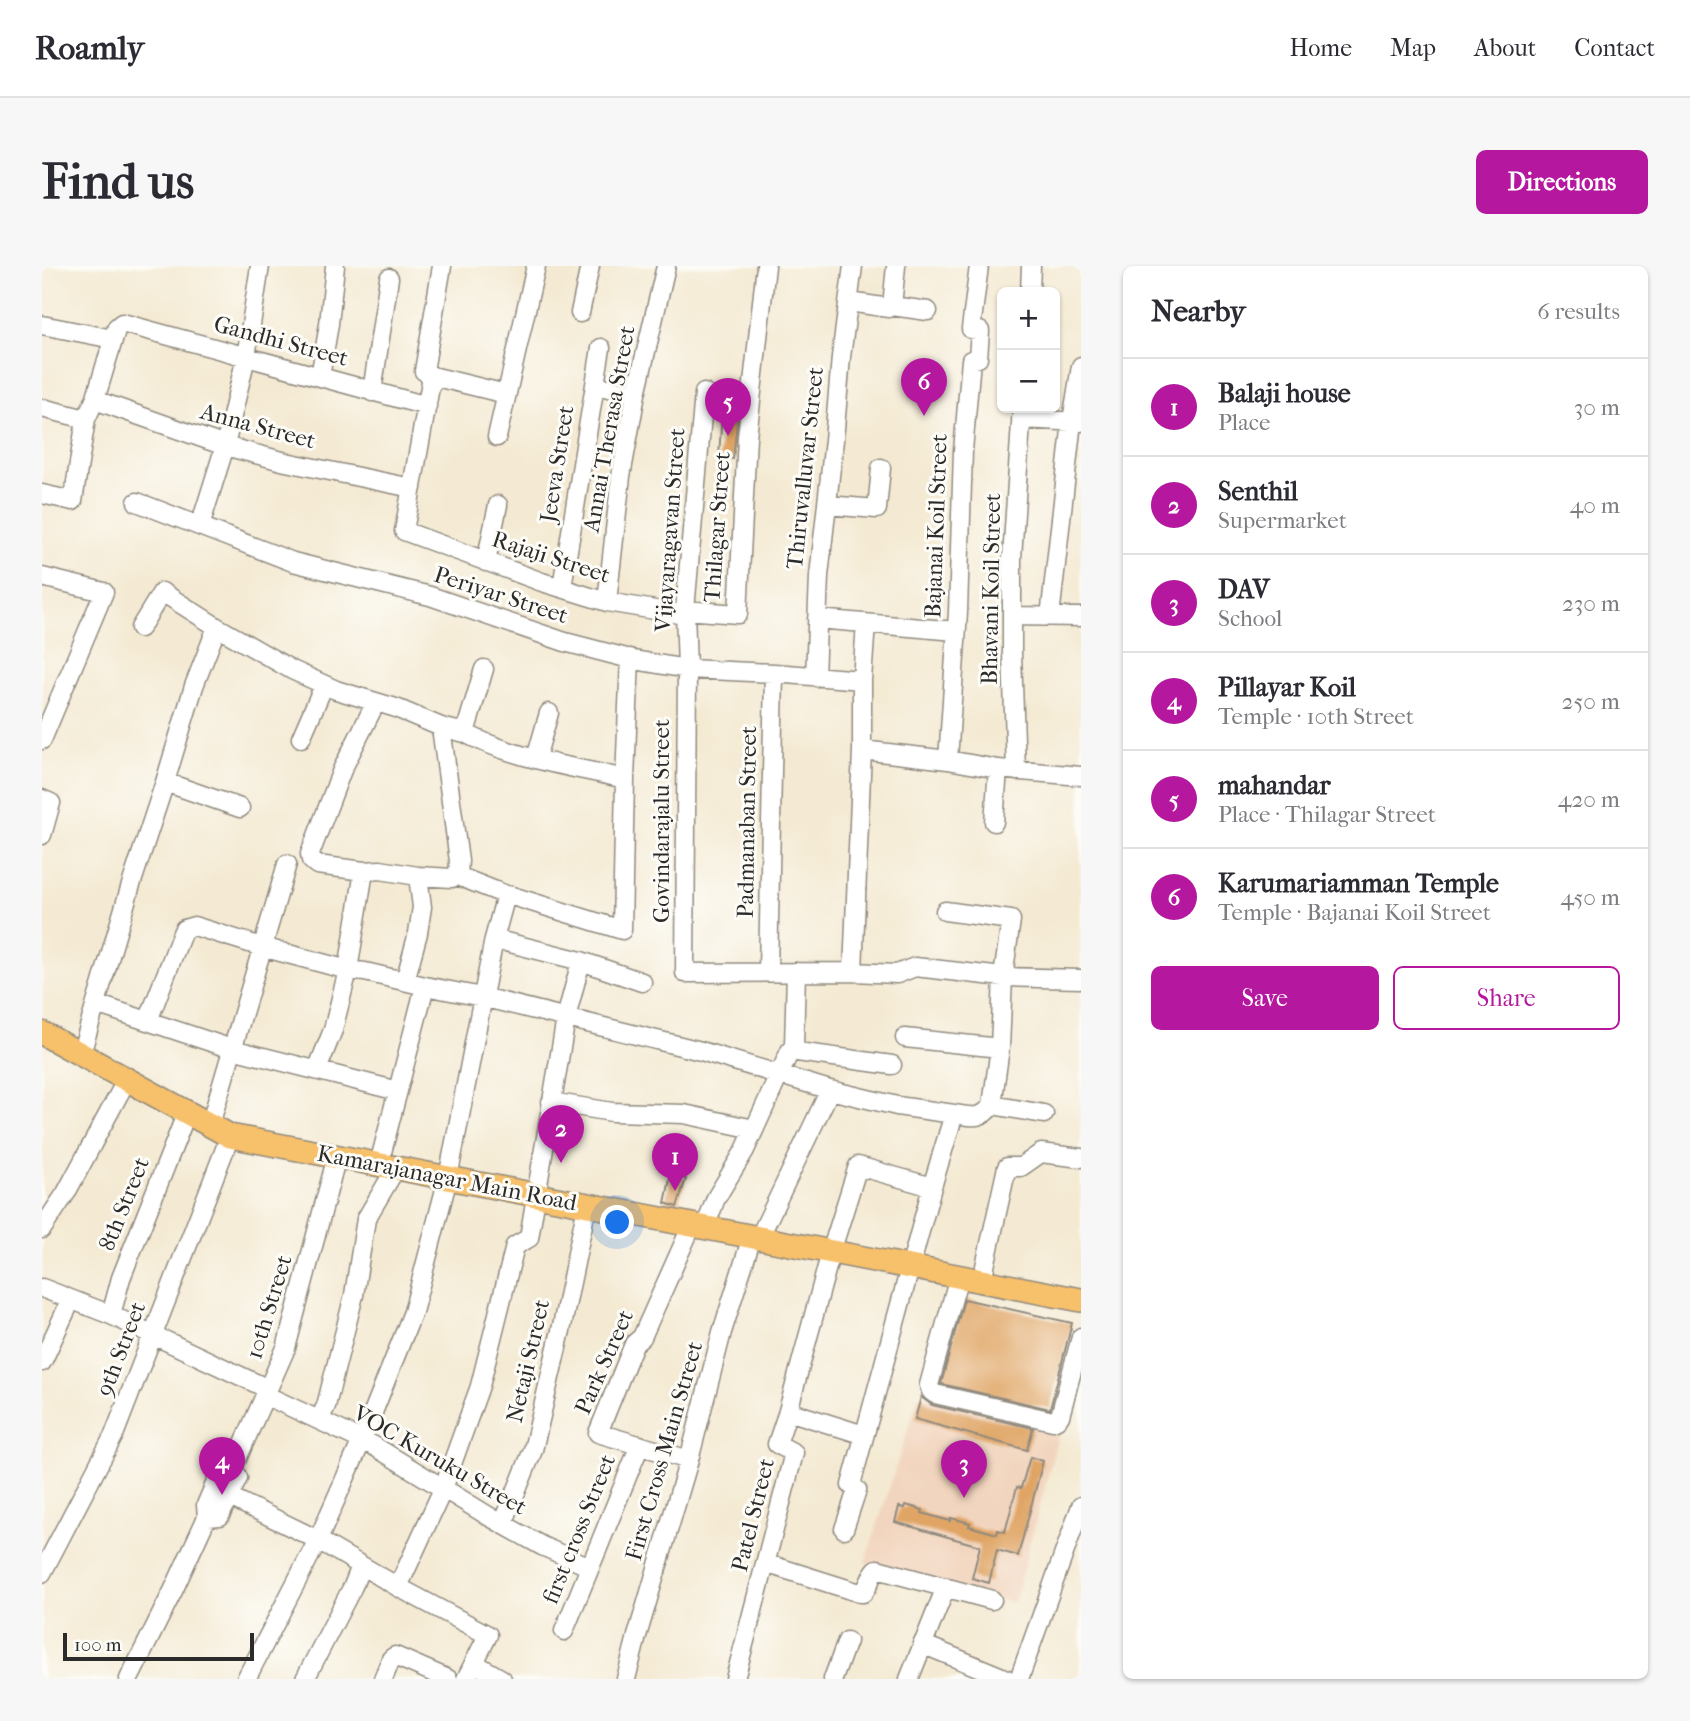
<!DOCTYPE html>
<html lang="en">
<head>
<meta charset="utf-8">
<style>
	:root { --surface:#fff; --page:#f7f7f7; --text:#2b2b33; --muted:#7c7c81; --line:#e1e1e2; --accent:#b5179e }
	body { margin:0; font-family:"IM FELL French Canon",serif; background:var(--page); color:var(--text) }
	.controls { position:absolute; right:21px; top:21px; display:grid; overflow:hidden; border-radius:10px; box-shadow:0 2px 5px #0004 }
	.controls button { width:63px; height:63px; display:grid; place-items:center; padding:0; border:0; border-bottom:2px solid var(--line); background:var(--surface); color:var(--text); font:35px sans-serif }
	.scale { position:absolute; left:21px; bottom:18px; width:191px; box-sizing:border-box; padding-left:7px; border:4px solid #2b2b2b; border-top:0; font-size:19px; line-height:24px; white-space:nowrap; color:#2b2b2b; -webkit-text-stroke:5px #fdfcf7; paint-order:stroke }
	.you { position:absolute; left:576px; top:957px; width:24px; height:24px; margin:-18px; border:5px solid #fff; border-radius:50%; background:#1a73e8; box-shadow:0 0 0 10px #1a73e833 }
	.badge { display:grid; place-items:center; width:46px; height:46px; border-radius:50%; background:var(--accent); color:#fff; font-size:23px; font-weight:700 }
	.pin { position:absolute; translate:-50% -58px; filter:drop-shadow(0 2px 4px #0008) }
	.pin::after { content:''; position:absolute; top:37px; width:24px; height:21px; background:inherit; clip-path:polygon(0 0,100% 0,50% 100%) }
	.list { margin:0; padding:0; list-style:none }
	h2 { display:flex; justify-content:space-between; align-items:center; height:91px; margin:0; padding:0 28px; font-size:30px }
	h2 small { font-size:23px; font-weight:400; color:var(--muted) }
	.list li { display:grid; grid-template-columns:46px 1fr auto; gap:21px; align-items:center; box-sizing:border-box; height:98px; padding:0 28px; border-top:2px solid var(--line) }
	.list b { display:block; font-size:26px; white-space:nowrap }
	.list p { margin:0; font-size:23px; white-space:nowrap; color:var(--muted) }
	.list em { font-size:23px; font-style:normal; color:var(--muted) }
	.actions { display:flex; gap:14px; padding:21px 28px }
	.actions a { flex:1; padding:16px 0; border:2px solid var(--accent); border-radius:10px; text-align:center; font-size:24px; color:var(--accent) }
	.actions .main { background:var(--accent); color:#fff }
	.map { position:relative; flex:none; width:1039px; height:1413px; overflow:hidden; border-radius:10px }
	header { display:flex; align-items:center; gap:42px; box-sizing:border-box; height:98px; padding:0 35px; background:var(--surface); border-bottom:2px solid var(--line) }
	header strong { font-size:33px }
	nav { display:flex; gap:38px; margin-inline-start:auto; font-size:24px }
	.intro { display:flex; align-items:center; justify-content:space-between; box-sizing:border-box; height:168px; padding:0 42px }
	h1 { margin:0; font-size:49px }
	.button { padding:18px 32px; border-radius:10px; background:var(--accent); color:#fff; font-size:24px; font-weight:700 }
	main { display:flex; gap:42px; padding:0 42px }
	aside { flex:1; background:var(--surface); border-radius:10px; box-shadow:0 2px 5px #0004 }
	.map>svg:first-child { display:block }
	.built { fill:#f2d5be }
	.building { fill:#e0a565 }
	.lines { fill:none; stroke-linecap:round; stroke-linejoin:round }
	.minor-casing { stroke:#908a7f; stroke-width:21 }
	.major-casing { stroke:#908a7f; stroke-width:26 }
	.minor { stroke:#fff; stroke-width:18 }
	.major { stroke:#f7c06b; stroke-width:23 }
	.labels { text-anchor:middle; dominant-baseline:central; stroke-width:6; stroke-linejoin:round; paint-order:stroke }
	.street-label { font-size:23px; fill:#2b2b2b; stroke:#fdfcf7 }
</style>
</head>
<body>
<header>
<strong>Roamly</strong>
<nav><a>Home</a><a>Map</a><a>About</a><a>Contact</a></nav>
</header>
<div class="intro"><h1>Find us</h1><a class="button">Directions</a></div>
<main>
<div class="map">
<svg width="1039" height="1413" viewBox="0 0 1039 1413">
	<rect width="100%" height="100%" fill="#fdfcf7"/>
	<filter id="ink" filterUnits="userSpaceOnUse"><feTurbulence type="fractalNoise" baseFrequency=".0143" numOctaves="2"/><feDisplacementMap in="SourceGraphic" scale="14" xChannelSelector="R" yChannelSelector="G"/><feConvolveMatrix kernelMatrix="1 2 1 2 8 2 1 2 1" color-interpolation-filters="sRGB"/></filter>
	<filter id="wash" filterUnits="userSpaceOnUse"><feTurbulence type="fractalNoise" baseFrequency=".00686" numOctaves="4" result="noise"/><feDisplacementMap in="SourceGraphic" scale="28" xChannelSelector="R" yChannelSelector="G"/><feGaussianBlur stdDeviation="1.57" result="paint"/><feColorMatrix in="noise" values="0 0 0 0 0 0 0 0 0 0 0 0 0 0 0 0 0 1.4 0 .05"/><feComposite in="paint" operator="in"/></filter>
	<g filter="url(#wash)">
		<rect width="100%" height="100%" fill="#f4ead3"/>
		<path class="built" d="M877 1129 1017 1167 972 1337 823 1297Z"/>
		<g id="blocks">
			<path class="building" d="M680 144 696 147 691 193 677 192Z
				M629 908 644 913 635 941 623 937Z
				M922 1033 1030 1057 1008 1143 899 1118Z
				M879 1131 890 1139 991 1162 985 1184 873 1153Z
				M988 1191 1001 1195 976 1290 955 1284 947 1317 930 1312 938 1280 853 1256 857 1241 863 1242 864 1239 881 1244 880 1247 908 1255 909 1252 928 1257 927 1260 955 1268 956 1264 963 1266 975 1221 979 1222Z"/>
		</g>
	</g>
	<g filter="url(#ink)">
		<use href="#blocks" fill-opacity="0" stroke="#908a7f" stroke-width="2"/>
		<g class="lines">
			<defs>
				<path id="minor" d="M400 0 382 105 390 110 362 265 500 316 565 336 643 349
					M988 26 989 0
					M807 36 847 42 850 40 854 0
					M850 40 886 45
					M538 47 548 0
					M0 59 71 73
					M390 110 464 128
					M278 111 287 58 293 0
					M553 119 594 128
					M330 126 347 12
					M662 127 643 344 645 403 643 707 811 706 855 708 873 701 961 711 1039 713
					M53 134 183 180 244 196 370 222
					M0 142 44 153
					M979 153 1039 156
					M455 171 494 0
					M0 228 31 235 44 153 53 134 75 61 80 57 385 140
					M95 236 251 296 388 330 523 376 592 394 645 403 732 407 820 414
					M785 239 835 243 839 202
					M158 260 183 180 204 91 218 0
					M444 296 456 239
					M0 311 62 326 0 474
					M520 321 559 82
					M565 336 579 210 594 128 624 0
					M643 344 696 348 705 171 724 0
					M970 350 1039 351
					M1008 351 1030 155 1039 100
					M775 353 914 365
					M175 361 250 404 294 424 354 442 399 461 423 467 442 403
					M773 411 777 310 792 174 799 91 811 0
					M334 436 300 504 268 588 269 594 275 599 322 605 338 604 376 610 410 612 416 610 417 595 399 461
					M423 467C469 492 532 501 583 513
					M259 472 282 419
					M820 484 906 494 956 503 1039 510
					M494 492 507 447
					M906 494 916 346 921 185 929 94 936 92 938 65 929 63 937 0
					M974 505 970 387V292L980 142
					M123 516 198 542
					M0 533 9 537 0 569
					M952 556 956 503
					M416 610 464 629 470 630 580 664 583 513 588 392
					M903 645 969 654 961 711 958 782 950 839
					M452 673 539 695 600 716
					M726 706 732 407
					M811 706 820 484V414L824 357
					M363 715 376 667 380 641 376 610
					M54 738 190 783 356 825
					M106 755 140 667 142 663 152 660 220 681 306 704 322 605
					M863 772 958 782
					M748 785 850 799
					M39 788 88 622 123 516 152 420 175 361 120 326 98 362
					M275 804 291 764 306 704 323 706 383 720 440 731 659 785 788 824 855 840 912 848
					M509 836 570 846 642 848 712 863
					M168 859 245 598
					M337 898 383 720
					M890 921 912 848C929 850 939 855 950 839L1002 848
					M663 962 674 932 703 884 748 785 752 780 754 706
					M0 963 24 927 85 813
					M717 972 788 824
					M917 1010 887 1119 889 1125 893 1128 1011 1155 1015 1153 1018 1150 1039 1071
					M940 1014 965 901H979L999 887 1039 892
					M0 1022 69 1049 226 1123
					M69 1049 79 1012 145 846
					M0 1096 29 1034
					M223 1129 332 1180 448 1251 500 1280 548 1301
					M746 1145 822 1169
					M277 1154 284 1140 312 1029 324 953 354 902
					M647 1194 556 1167 592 1078 600 1071 650 959
					M188 1231 276 1274 356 1321 446 1369 424 1413
					M165 1251 178 1250 196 1212 191 1202
					M461 1258 491 1184 520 1060 545 939
					M723 1297 818 1327H821C828 1320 828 1309 835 1303L950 1334
					M0 1307 72 1169 188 870
					M356 1321 401 1223 438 1120 473 980 487 972 524 752 539 695
					M522 1365 598 1179
					M880 1378 965 1413
					M432 1397 460 1413
					M87 1413 131 1325 165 1251 164 1239 180 1202H191L244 1082 295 890
					M204 1413 276 1274 320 1174 371 1046 406 912 452 673 464 629
					M263 1413 311 1320 319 1300
					M341 1413 349 1393 353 1390 406 1413
					M584 1413 595 1370 647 1194 680 1066 710 971
					M693 1413 752 1187 735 1178 746 1145 789 986 816 900 890 921 809 1219 815 1224 802 1263
					M791 1413 805 1375
					M867 1413 904 1321
					M977 1413 1039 1240"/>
				<path id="major" d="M0 767 188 870 1039 1034"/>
			</defs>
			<use href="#minor" class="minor-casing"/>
			<use href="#major" class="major-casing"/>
			<use href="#minor" class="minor"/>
			<use href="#major" class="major"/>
		</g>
	</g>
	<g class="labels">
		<g class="street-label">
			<text transform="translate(239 75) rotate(15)">Gandhi Street</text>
			<text transform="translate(216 160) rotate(15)">Anna Street</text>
			<text transform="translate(567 163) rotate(-80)">Annai Therasa Street</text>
			<text transform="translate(515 198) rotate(-81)">Jeeva Street</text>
			<text transform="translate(763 202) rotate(-84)">Thiruvalluvar Street</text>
			<text transform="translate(894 260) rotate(-88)">Bajanai Koil Street</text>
			<text transform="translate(675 261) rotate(-86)">Thilagar Street</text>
			<text transform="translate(628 264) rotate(-86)">Vijayaragavan Street</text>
			<text transform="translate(509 291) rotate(18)">Rajaji Street</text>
			<text transform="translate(949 323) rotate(-89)">Bhavani Koil Street</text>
			<text transform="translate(459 329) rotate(18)">Periyar Street</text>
			<text transform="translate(619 555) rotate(-90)">Govindarajalu Street</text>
			<text transform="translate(705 556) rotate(-89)">Padmanaban Street</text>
			<text transform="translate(405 912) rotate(11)">Kamarajanagar Main Road</text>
			<text transform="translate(82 938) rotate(-68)">8th Street</text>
			<text transform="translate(227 1041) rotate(-73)">10th Street</text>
			<text transform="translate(79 1083) rotate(-69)">9th Street</text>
			<text transform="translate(486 1095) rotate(-77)">Netaji Street</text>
			<text transform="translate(562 1096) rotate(-66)">Park Street</text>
			<text transform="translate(622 1185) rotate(-74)">First Cross Main Street</text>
			<text transform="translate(398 1194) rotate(30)">VOC Kuruku Street</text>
			<text transform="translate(711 1249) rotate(-76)">Patel Street</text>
			<text transform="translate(537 1263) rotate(-68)">first cross Street</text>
		</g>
	</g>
</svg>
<div class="controls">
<button>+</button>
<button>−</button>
</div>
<div class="scale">100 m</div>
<div class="you"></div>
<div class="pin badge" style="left:633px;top:925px">1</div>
<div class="pin badge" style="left:519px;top:897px">2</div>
<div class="pin badge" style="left:922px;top:1232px">3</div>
<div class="pin badge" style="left:180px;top:1229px">4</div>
<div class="pin badge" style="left:686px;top:170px">5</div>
<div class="pin badge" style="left:882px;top:150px">6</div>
</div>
<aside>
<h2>Nearby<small>6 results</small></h2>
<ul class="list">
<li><span class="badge">1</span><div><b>Balaji house</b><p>Place</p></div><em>30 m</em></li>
<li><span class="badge">2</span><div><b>Senthil</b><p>Supermarket</p></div><em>40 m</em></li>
<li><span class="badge">3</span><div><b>DAV</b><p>School</p></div><em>230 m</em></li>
<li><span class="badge">4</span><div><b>Pillayar Koil</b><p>Temple · 10th Street</p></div><em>250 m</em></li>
<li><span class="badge">5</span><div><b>mahandar</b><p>Place · Thilagar Street</p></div><em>420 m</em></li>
<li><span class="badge">6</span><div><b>Karumariamman Temple</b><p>Temple · Bajanai Koil Street</p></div><em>450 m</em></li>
</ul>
<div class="actions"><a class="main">Save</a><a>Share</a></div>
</aside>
</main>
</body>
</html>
